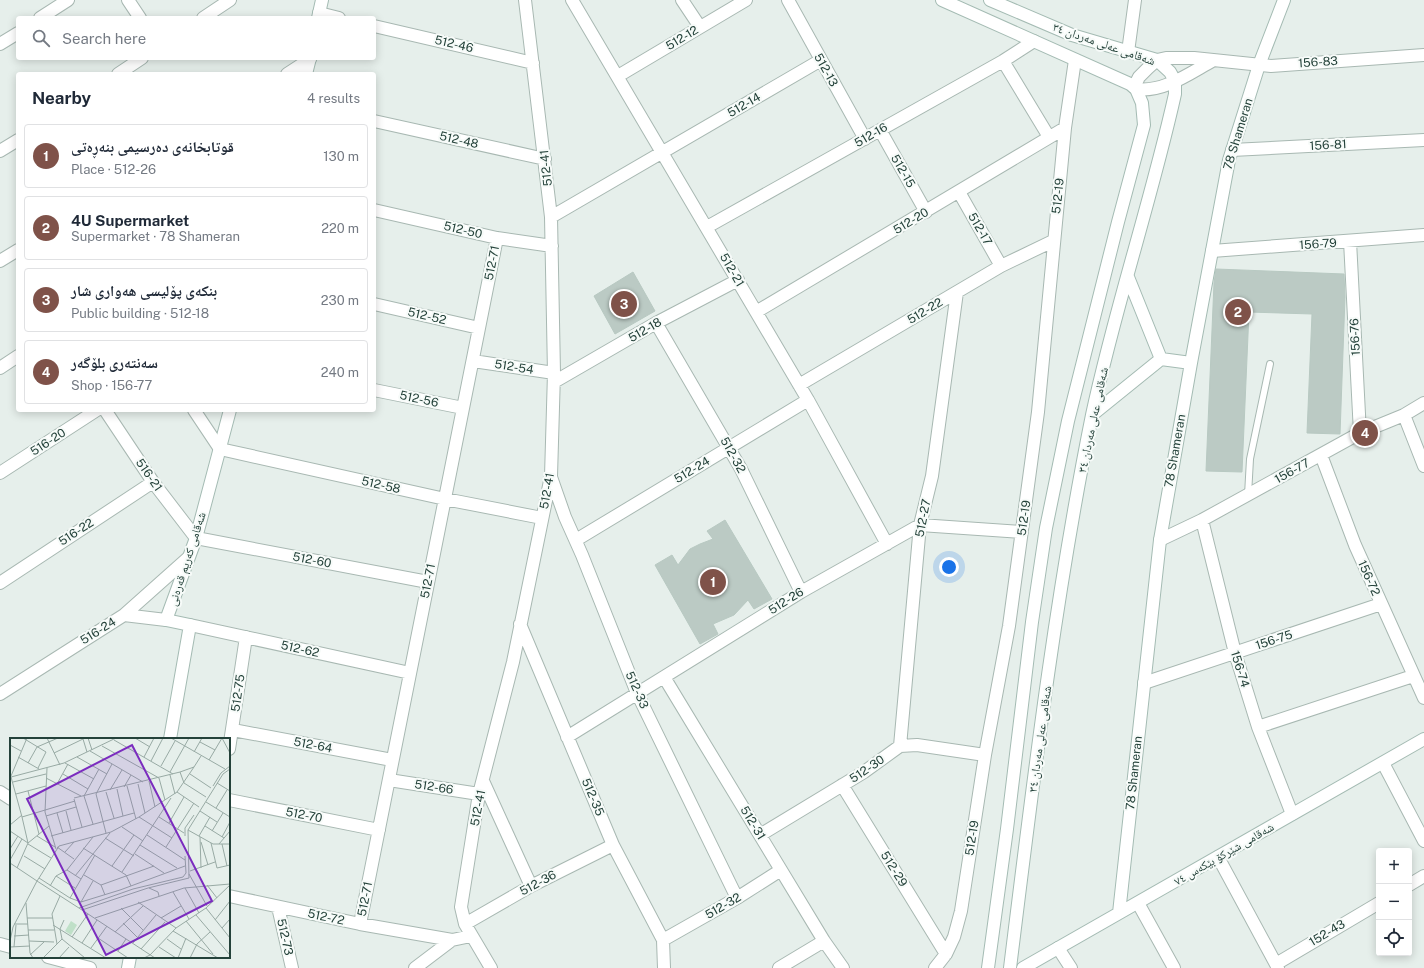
<!DOCTYPE html>
<html lang="en">
<head>
<meta charset="utf-8">
<style>
	:root { --surface:#fff; --page:#f6f6f7; --text:#1f2937; --muted:#747a83; --line:#e0e1e3; --accent:#7f5249 }
	body { margin:0; font-family:"Public Sans","Noto Naskh Arabic",sans-serif; background:var(--page); color:var(--text) }
	.controls { position:absolute; right:12px; bottom:12px; display:grid; overflow:hidden; border-radius:4px; box-shadow:0 2px 10px #0003 }
	.controls button { width:36px; height:36px; display:grid; place-items:center; padding:0; border:0; border-bottom:1px solid var(--line); background:var(--surface); color:var(--text); font:20px sans-serif }
	.you { position:absolute; left:949px; top:567px; width:14px; height:14px; margin:-10px; border:3px solid #fff; border-radius:50%; background:#1a73e8; box-shadow:0 0 0 6px #1a73e833 }
	.badge { display:grid; place-items:center; width:26px; height:26px; border-radius:50%; background:var(--accent); color:#fff; font-size:13px; font-weight:700 }
	.pin { position:absolute; translate:-50% -50%; border:2px solid #fff; box-shadow:0 1px 4px #0006 }
	.list { margin:0; padding:0; list-style:none }
	h2 { display:flex; justify-content:space-between; align-items:center; height:52px; margin:0; padding:0 16px; font-size:17px }
	h2 small { font-size:13px; font-weight:400; color:var(--muted) }
	.list li { display:grid; grid-template-columns:26px 1fr auto; gap:12px; align-items:center; box-sizing:border-box; height:64px; margin:0 8px 8px; padding:0 8px; border:1px solid var(--line); border-radius:4px }
	.list b { display:block; font-size:15px; white-space:nowrap }
	.list p { margin:0; font-size:13px; white-space:nowrap; color:var(--muted) }
	.list em { font-size:13px; font-style:normal; color:var(--muted) }
	.icon { flex:none; width:22px; height:22px; fill:none; stroke:currentColor; stroke-width:2; stroke-linecap:round; stroke-linejoin:round }
	.map { position:relative; flex:none; width:1424px; height:968px; overflow:hidden }
	.search { position:absolute; background:var(--surface); box-shadow:0 2px 10px #0003; left:16px; top:16px; width:360px; height:44px; display:flex; align-items:center; gap:10px; box-sizing:border-box; padding:0 14px; border-radius:4px; color:var(--muted); font-size:15px }
	.panel { position:absolute; background:var(--surface); box-shadow:0 2px 10px #0003; left:16px; top:72px; width:360px; height:340px; border-radius:4px }
	.map>svg:first-child { display:block }
	.building { fill:#bbcac4; stroke:#b8c9c2 }
	.lines { fill:none; stroke-linecap:round; stroke-linejoin:round }
	.lane-casing { stroke:#a8b8b2; stroke-width:8 }
	.street-casing { stroke:#a8b8b2; stroke-width:14 }
	.secondary-casing { stroke:#a4bbb3; stroke-width:14 }
	.lane { stroke:#fff; stroke-width:6 }
	.street { stroke:#fff; stroke-width:12 }
	.secondary { stroke:#fff; stroke-width:12 }
	.labels { text-anchor:middle; dominant-baseline:central; stroke-width:4; stroke-linejoin:round; paint-order:stroke }
	.street-label { font-size:12px; fill:#24423a; stroke:#f7fbf9 }
	.inset-road { fill:none; stroke:#98aaa4; stroke-width:1 }
	.view { fill:#7b2cbf; fill-opacity:0.15; stroke:#7b2cbf; stroke-width:2 }
	.inset-edge { fill:none; stroke:#24423a; stroke-width:2 }
</style>
</head>
<body>
<div class="map">
<svg width="1424" height="968" viewBox="0 0 1424 968">
	<rect width="100%" height="100%" fill="#e6efeb"/>
	<path class="building" d="M1216 269 1344 274 1345 297 1340 434 1307 433 1312 314 1249 312 1242 472 1206 471 1214 283Z
		M633 272 655 311 615 334 594 296Z
		M725 520 772 599 754 609 748 600 734 615 713 624 718 634 700 644 655 565 672 555 678 565 690 549 700 544 713 539 707 531Z"/>
	<g class="lines">
		<defs>
			<path id="lane" d="M1248 495 1250 459 1270 364"/>
			<path id="street" d="M128 0 140 18
				M572 0 808 400 887 544
				M682 0 700 27
				M788 0 865 139
				M319 13 339 18
				M40 18 68 0
				M203 18 230 0
				M374 26 533 63
				M0 44 18 33
				M1128 52 1135 0
				M1003 61 1049 137
				M118 74 142 58
				M287 74 310 59
				M618 76 746 0
				M1134 87 1139 77 1148 68 1157 60 1166 58H1194L1271 66 1424 55
				M1136 89C1163 93 1190 73 1212 61
				M374 121 545 159
				M880 130 926 212
				M1232 150 1424 140
				M0 151 18 140
				M959 192 1001 266
				M374 210 497 238 552 246
				M551 217 821 60
				M707 227 1003 61 1034 41
				M1350 241 1360 433
				M1212 251 1424 235
				M0 261 18 250
				M374 304 479 328
				M756 312 1065 128
				M656 323 741 469 801 592
				M473 361 554 373
				M0 368 18 356
				M554 382 656 323 738 280
				M799 385 1001 266 1053 241
				M374 390 463 408
				M105 410 153 482 196 538 428 582
				M194 410 220 449 445 499 542 518
				M1404 415 1424 466
				M1321 455 1355 545 1424 698
				M0 473 97 410
				M551 477 565 517 582 555 637 693 737 898
				M1202 520 1235 653 1258 727 1292 814
				M576 540 808 400
				M1160 540 1202 520 1360 433 1404 415 1424 403
				M0 583 153 482
				M124 615 166 620
				M520 624 613 845 663 940 664 968
				M190 625 410 673
				M664 677 824 941 843 968
				M1144 683 1381 604
				M0 694 124 615 188 558
				M1258 727 1413 676
				M233 730 392 760
				M567 737 801 592 920 525 1022 532
				M900 746 920 525 932 476 957 292
				M229 749 246 637
				M1383 763 1424 841
				M389 780 479 794
				M483 781 531 886
				M842 785 946 954
				M0 792 11 799
				M229 800 379 830
				M760 835 864 772 900 746 917 745 985 755
				M1218 857 1278 968
				M1409 885 1424 876
				M229 896 360 924 452 940 471 936
				M1138 903 1174 968
				M278 907 292 968
				M360 924 497 238
				M465 924 531 886 613 845
				M663 940 737 898 781 870
				M0 944 11 947
				M1058 948 1071 968
				M48 957 90 968
				M1276 964 1379 903
				M415 968 452 940
				M491 968 465 924 461 907 479 794 513 662 551 476 554 373 551 217 525 0
				M779 968 824 941
				M935 968 946 954 954 937 961 911 985 755 1009 626 1038 412 1065 128 1075 60"/>
			<path id="secondary" d="M942 0 1130 84 1136 89 1142 103 1144 125 1118 222 1068 421 1046 528 1032 622 1007 829 988 968
				M990 0 1072 35 1157 60 1170 72 1175 81V94C1151 202 1115 307 1092 415 1055 598 1033 783 1010 968
				M318 18 322 0
				M306 74 310 58
				M1128 277 1161 359
				M1093 414 1161 359 1191 363
				M170 739 190 625 166 620 196 538 230 410
				M1119 913 1160 540 1191 363 1229 160 1259 65 1284 0
				M128 968 130 957
				M1023 968 1424 739"/>
		</defs>
		<use href="#lane" class="lane-casing"/>
		<use href="#street" class="street-casing"/>
		<use href="#secondary" class="secondary-casing"/>
		<use href="#lane" class="lane"/>
		<use href="#street" class="street"/>
		<use href="#secondary" class="secondary"/>
	</g>
	<g class="labels">
		<g class="street-label">
			<text transform="translate(682 38) rotate(-31)">512-12</text>
			<text transform="translate(454 44) rotate(13)">512-46</text>
			<text transform="translate(1104 44) rotate(19)">شەقامی عەلی مەردان ٣٤</text>
			<text transform="translate(1318 62) rotate(-4)">156-83</text>
			<text transform="translate(826 70) rotate(61)">512-13</text>
			<text transform="translate(744 105) rotate(-30)">512-14</text>
			<text transform="translate(1238 134) rotate(-73)">78 Shameran</text>
			<text transform="translate(871 135) rotate(-30)">512-16</text>
			<text transform="translate(459 140) rotate(13)">512-48</text>
			<text transform="translate(1328 145) rotate(-3)">156-81</text>
			<text transform="translate(546 168) rotate(-96)">512-41</text>
			<text transform="translate(903 171) rotate(60)">512-15</text>
			<text transform="translate(1058 196) rotate(-84)">512-19</text>
			<text transform="translate(911 221) rotate(-31)">512-20</text>
			<text transform="translate(980 229) rotate(60)">512-17</text>
			<text transform="translate(463 230) rotate(13)">512-50</text>
			<text transform="translate(1318 244) rotate(-4)">156-79</text>
			<text transform="translate(492 263) rotate(-79)">512-71</text>
			<text transform="translate(732 270) rotate(60)">512-21</text>
			<text transform="translate(925 311) rotate(-31)">512-22</text>
			<text transform="translate(427 316) rotate(13)">512-52</text>
			<text transform="translate(645 330) rotate(-30)">512-18</text>
			<text transform="translate(1355 337) rotate(-93)">156-76</text>
			<text transform="translate(514 367) rotate(9)">512-54</text>
			<text transform="translate(419 399) rotate(12)">512-56</text>
			<text transform="translate(1093 420) rotate(-78)">شەقامی عەلی مەردان ٣٤</text>
			<text transform="translate(48 442) rotate(-33)">516-20</text>
			<text transform="translate(1175 451) rotate(-80)">78 Shameran</text>
			<text transform="translate(733 455) rotate(61)">512-32</text>
			<text transform="translate(692 470) rotate(-31)">512-24</text>
			<text transform="translate(1292 471) rotate(-29)">156-77</text>
			<text transform="translate(149 475) rotate(55)">516-21</text>
			<text transform="translate(381 485) rotate(13)">512-58</text>
			<text transform="translate(547 491) rotate(-80)">512-41</text>
			<text transform="translate(923 518) rotate(-79)">512-27</text>
			<text transform="translate(1024 518) rotate(-82)">512-19</text>
			<text transform="translate(76 532) rotate(-33)">516-22</text>
			<text transform="translate(187 559) rotate(-72)">شەقامی کەریم قەرەنی</text>
			<text transform="translate(312 560) rotate(11)">512-60</text>
			<text transform="translate(1369 578) rotate(66)">156-72</text>
			<text transform="translate(428 581) rotate(-79)">512-71</text>
			<text transform="translate(786 601) rotate(-32)">512-26</text>
			<text transform="translate(98 631) rotate(-32)">516-24</text>
			<text transform="translate(1274 640) rotate(-18)">156-75</text>
			<text transform="translate(300 649) rotate(12)">512-62</text>
			<text transform="translate(1240 669) rotate(73)">156-74</text>
			<text transform="translate(637 690) rotate(66)">512-33</text>
			<text transform="translate(238 693) rotate(-82)">512-75</text>
			<text transform="translate(1040 739) rotate(-82)">شەقامی عەلی مەردان ٣٤</text>
			<text transform="translate(313 745) rotate(11)">512-64</text>
			<text transform="translate(867 769) rotate(-34)">512-30</text>
			<text transform="translate(1134 773) rotate(-84)">78 Shameran</text>
			<text transform="translate(434 787) rotate(9)">512-66</text>
			<text transform="translate(593 797) rotate(67)">512-35</text>
			<text transform="translate(478 808) rotate(-79)">512-41</text>
			<text transform="translate(304 815) rotate(11)">512-70</text>
			<text transform="translate(753 823) rotate(59)">512-31</text>
			<text transform="translate(972 838) rotate(-81)">512-19</text>
			<text transform="translate(1224 854) rotate(-30)">شەقامی شێرکۆ بێکەس ٧٤</text>
			<text transform="translate(894 869) rotate(58)">512-29</text>
			<text transform="translate(538 883) rotate(-28)">512-36</text>
			<text transform="translate(365 899) rotate(-79)">512-71</text>
			<text transform="translate(723 906) rotate(-30)">512-32</text>
			<text transform="translate(326 917) rotate(12)">512-72</text>
			<text transform="translate(1327 933) rotate(-31)">152-43</text>
			<text transform="translate(285 937) rotate(77)">512-73</text>
		</g>
	</g>
	<g transform="translate(10 738)">
		<rect width="220" height="220" fill="#e6efeb"/>
		<path d="M61 183 67 187 61 197 55 193Z" fill="#bfe0c8"/>
		<path class="inset-road" d="M13 0 36 14 28 30M37 0 50 27M78 0 82 12M125 0 140 9M161 0 215 31M212 0 220 15M73 1 77 14M104 2 163 36M190 4 205 12M0 7 11 13M92 8 149 40 155 62M80 13 133 44M184 14 192 0M44 15 73 1M8 19 29 31M67 19 97 36M134 19 144 0M199 22 212 0M141 23 153 0M18 25 27 9 48 0M55 25 84 41M151 28 165 3M37 30 35 74 46 111M160 34 179 0M170 34 174 45 196 59M53 36 78 51M180 36 201 50M160 37 165 56M1 38 17 0M1 39 54 25 106 0M1 39 12 79M36 40 71 58M139 43 145 69M3 44 36 36M207 45 220 53M47 46 58 26M128 46 135 75M117 48 126 81M203 48 211 35 220 28M114 49 121 37M107 51 113 78M100 52 112 32M18 53 29 96M96 54 104 80M167 54 189 69M6 56 36 48M64 60 170 34 184 29 191 18M64 61 72 89M196 64 220 79M206 70 217 52M56 73 61 92M190 73 207 84M47 75 53 95M36 78 66 69M129 79 162 100M149 79 174 95M159 85 174 59M83 86 74 58 89 31M0 87 12 77M195 88 214 100M112 89 133 103M178 92 203 106H220M0 93 18 105 39 88M202 93 213 75M96 95 86 56 102 26M137 97 175 122M27 98 45 109M41 98 124 75M175 98V90L184 77M189 98 200 79M190 99 191 130M212 99 220 84M95 100 124 118M191 104 198 127M201 105 207 130 220 127M18 106 41 120M209 106 220 93M212 106 217 128M130 107 167 130M47 109 64 121M156 109 184 65M73 110 116 137 121 148M0 111 8 98M55 114 64 104M125 116 154 135M14 118 35 131M0 122 12 101M0 125 27 143 29 140 60 160 71 164 110 152 175 128M102 128 124 97M7 130 18 105 12 79 65 63M57 132 71 141M180 133 205 124M112 134 161 60M179 136 197 168M74 137 91 147 95 157M46 138 65 150M65 138 100 95M29 140 49 108 101 94 129 79 167 54 184 29M91 147 144 128M197 147 207 160M40 148 46 138 57 132 83 99M139 150 148 154 149 158M175 150 189 175M163 154 179 181M60 160 85 117M71 164 83 143M128 164 166 190M16 165 20 215 23 220M69 170 123 151 173 139 176 135 175 118M111 170 133 192M196 170 220 200M72 172 145 220M186 177 220 217M17 180H43M85 180 174 150 220 146M151 180 171 168M54 182 50 191 52 201 75 220M205 182 220 163M176 183 203 216M113 185 127 199M4 186H18M43 187 96 220M212 190 220 181M18 192H44M163 193 208 220M105 194 133 168M4 198 19 197M62 199 78 176M88 200 118 220M157 201 171 211M0 203 3 189 27 143 72 172 138 150 179 140 178 92 213 36 220 31M19 203 44 204M72 205 87 182M123 205 146 177M47 206 42 176 50 158M0 209 20 208M4 209 6 187M149 209 166 220M81 210 97 188M131 211 155 184M108 213 116 201M20 217 34 204M33 220 52 201M49 220 59 209M134 220 140 217 166 190 196 170 220 147M168 220 176 200M180 220 187 206 200 194"/>
		<path class="view" d="M122 7 202 163 96 217 17 61Z"/>
		<rect width="220" height="220" class="inset-edge"/>
	</g>
</svg>
<div class="controls">
<button>+</button>
<button>−</button>
<button><svg class="icon" aria-label="locate" viewBox="0 0 24 24"><circle cx="12" cy="12" r="6"/><path d="M12 2v4M12 18v4M2 12h4M18 12h4"/></svg></button>
</div>
<div class="you"></div>
<div class="pin badge" style="left:713px;top:582px">1</div>
<div class="pin badge" style="left:1238px;top:312px">2</div>
<div class="pin badge" style="left:624px;top:304px">3</div>
<div class="pin badge" style="left:1365px;top:433px">4</div>
<div class="search"><svg class="icon" aria-label="search" viewBox="0 0 24 24"><circle cx="10" cy="10" r="6"/><path d="M15 15l6 6"/></svg>Search here</div>
<section class="panel">
<h2>Nearby<small>4 results</small></h2>
<ul class="list">
<li><span class="badge">1</span><div><b>قوتابخانەی دەرسیمی بنەڕەتی</b><p>Place · 512-26</p></div><em>130 m</em></li>
<li><span class="badge">2</span><div><b>4U Supermarket</b><p>Supermarket · 78 Shameran</p></div><em>220 m</em></li>
<li><span class="badge">3</span><div><b>بنکەی پۆلیسی هەواری شار</b><p>Public building · 512-18</p></div><em>230 m</em></li>
<li><span class="badge">4</span><div><b>سەنتەری بلۆگەر</b><p>Shop · 156-77</p></div><em>240 m</em></li>
</ul>
</section>
</div>
</body>
</html>
